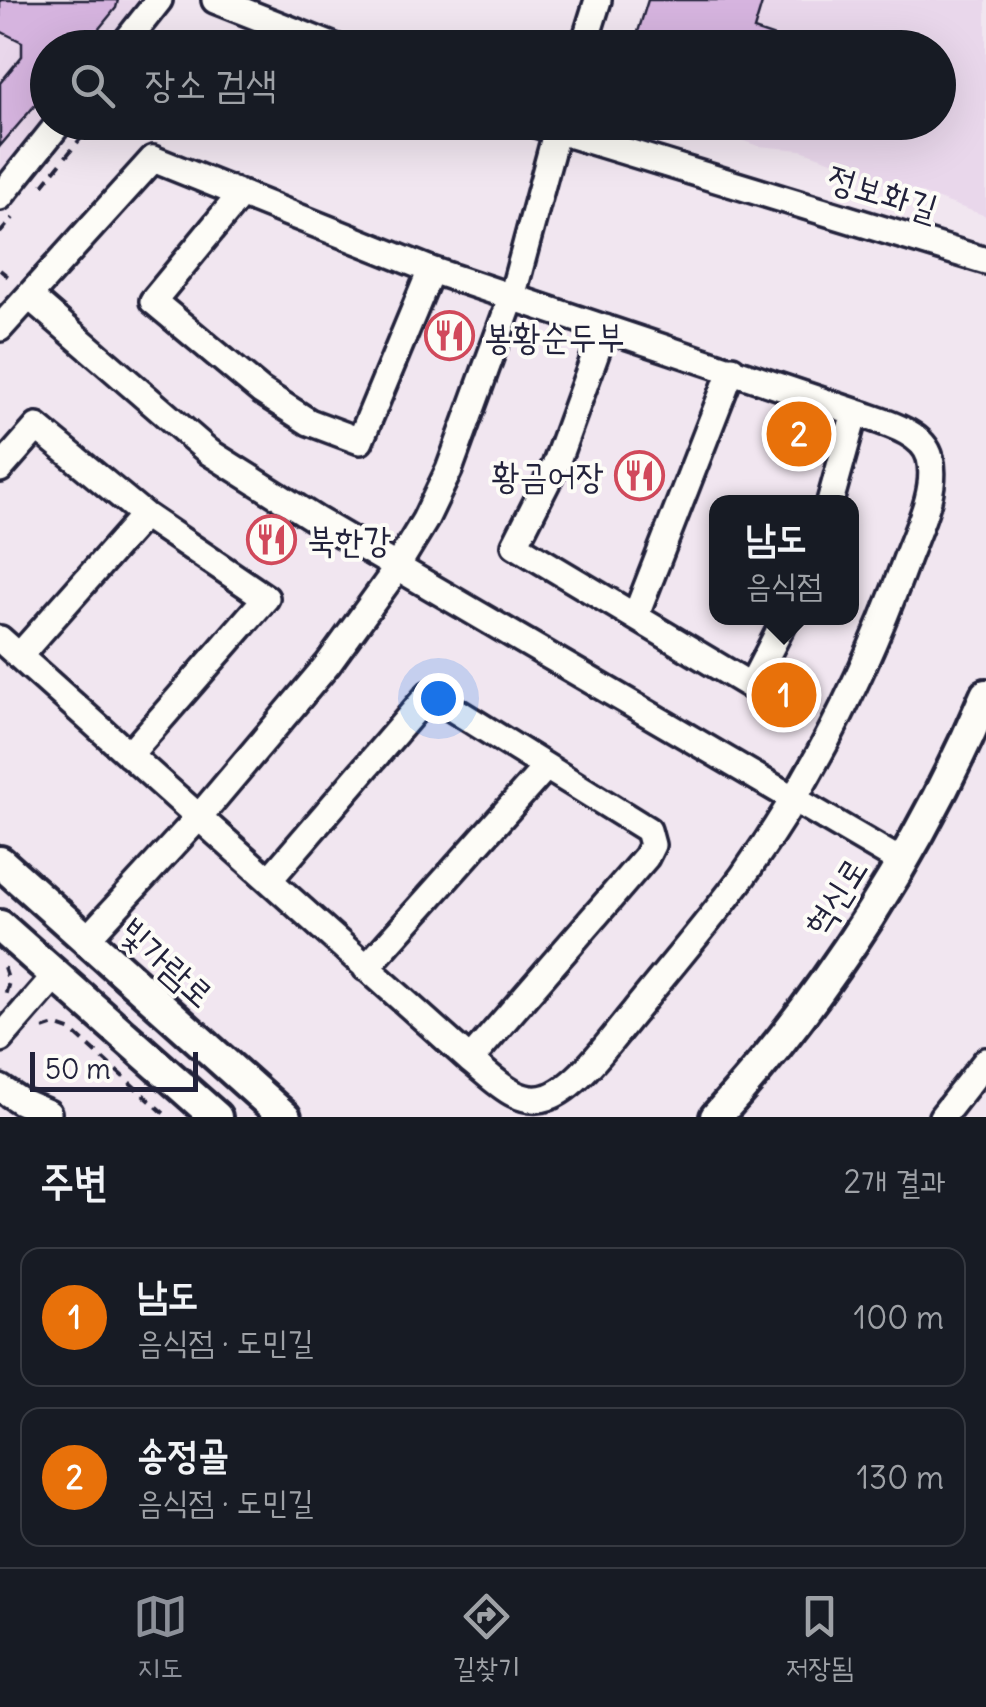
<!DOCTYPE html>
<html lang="ko">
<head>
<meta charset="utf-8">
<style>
	:root { --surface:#171b24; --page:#20242c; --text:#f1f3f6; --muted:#9ea1a6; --line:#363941; --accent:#8c9099 }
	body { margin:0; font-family:Delius,"Poor Story",sans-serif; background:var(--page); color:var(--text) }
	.scale { position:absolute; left:30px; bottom:25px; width:168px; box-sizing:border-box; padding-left:10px; border:5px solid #22223b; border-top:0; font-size:28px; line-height:35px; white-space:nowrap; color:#22223b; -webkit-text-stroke:8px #fdfcf7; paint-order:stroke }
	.you { position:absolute; left:438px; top:698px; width:35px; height:35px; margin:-25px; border:8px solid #fff; border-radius:50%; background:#1a73e8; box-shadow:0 0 0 15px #1a73e833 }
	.badge { display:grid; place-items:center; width:65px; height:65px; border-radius:50%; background:var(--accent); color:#fff; font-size:32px; font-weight:700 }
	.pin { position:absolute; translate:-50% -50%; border:5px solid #fff; box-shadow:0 2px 10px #0006 }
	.popup { position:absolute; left:709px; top:495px; width:150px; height:130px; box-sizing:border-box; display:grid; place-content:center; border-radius:20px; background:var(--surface); filter:drop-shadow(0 2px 8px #0005); font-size:32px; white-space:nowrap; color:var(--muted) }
	.popup b { font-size:38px; color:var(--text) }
	.popup::after { content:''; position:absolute; left:50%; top:100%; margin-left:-20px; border:20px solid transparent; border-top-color:var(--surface) }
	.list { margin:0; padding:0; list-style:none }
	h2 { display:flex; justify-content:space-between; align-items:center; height:130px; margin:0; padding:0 40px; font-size:42px }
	h2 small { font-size:32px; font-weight:400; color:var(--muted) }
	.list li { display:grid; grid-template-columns:65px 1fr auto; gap:30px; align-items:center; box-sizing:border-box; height:140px; margin:0 20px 20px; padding:0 20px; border:2px solid var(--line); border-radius:20px }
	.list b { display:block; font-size:38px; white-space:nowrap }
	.list p { margin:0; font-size:32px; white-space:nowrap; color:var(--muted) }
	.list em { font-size:32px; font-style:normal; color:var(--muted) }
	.icon { flex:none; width:55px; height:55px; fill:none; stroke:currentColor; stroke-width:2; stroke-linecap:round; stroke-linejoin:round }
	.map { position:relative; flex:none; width:986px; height:1117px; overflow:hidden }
	.search { position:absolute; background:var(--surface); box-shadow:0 10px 40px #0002; left:30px; right:30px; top:30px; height:110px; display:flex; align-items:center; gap:25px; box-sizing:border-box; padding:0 35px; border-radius:55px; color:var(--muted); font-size:38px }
	.sheet { height:450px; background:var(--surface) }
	nav { display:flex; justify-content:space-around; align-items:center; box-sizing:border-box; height:140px; border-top:2px solid var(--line); background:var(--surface); font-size:28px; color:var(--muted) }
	nav a { display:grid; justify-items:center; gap:5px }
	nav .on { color:var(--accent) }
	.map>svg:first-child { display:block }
	.built { fill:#e9d7eb }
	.building { fill:#d6b4df; stroke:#22223b; stroke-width:2.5 }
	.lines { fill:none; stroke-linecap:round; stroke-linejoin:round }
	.minor-casing { stroke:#22223b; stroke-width:32 }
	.major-casing { stroke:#22223b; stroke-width:38 }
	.path { stroke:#22223b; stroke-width:4; stroke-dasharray:10 8; stroke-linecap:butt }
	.minor { stroke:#fdfcf7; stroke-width:25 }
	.major { stroke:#fdfcf7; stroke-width:30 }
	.labels { text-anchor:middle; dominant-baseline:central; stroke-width:8; stroke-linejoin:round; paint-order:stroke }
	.street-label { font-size:35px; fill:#22223b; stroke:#fdfcf7 }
	.poi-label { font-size:35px; fill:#22223b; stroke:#fdfcf7; text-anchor:start }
</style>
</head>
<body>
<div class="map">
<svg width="986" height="1117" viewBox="0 0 986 1117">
	<rect width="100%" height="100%" fill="#f1e6f0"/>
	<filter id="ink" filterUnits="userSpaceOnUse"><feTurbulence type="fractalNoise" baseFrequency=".01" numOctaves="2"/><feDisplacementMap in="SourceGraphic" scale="20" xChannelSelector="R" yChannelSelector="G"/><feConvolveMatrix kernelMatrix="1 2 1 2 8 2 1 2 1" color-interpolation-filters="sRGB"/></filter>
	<g filter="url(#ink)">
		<path class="built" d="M0 0H145L105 47 48 48 47 116 0 172Z
			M648 0H986V216L801 150 758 146 694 123 938 122V48H634Z"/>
		<path class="building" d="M0 0H118L116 8 83 48H48V90L0 146V83L22 56V42L0 31Z
			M648 0H763L754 30 807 48H633Z"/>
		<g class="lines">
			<defs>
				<path id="minor" d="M215 0 337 48
					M121 48 159 0
					M583 48 598 0
					M529 122 986 261
					M241 194 153 301 261 391 309 422 360 441 431 270
					M0 197 60 122
					M29 296 209 452 315 519 900 861
					M0 328 153 159 431 270 855 412C878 421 923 430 930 458 938 490 917 530 906 560 866 670 811 781 743 876 708 923 670 967 634 1012 613 1037 578 1087 548 1097 518 1108 492 1077 470 1060L0 639
					M605 328 555 466 515 545 751 686 786 618
					M0 469 37 427 144 515 266 598 129 755
					M830 502 855 412
					M636 615 732 369
					M19 656 144 515
					M269 880 429 694 648 830 652 845 646 857 470 1060
					M86 940 198 818 328 664 388 581 425 520 449 470 512 297 559 122
					M366 968 546 767
					M0 1039 55 976
					M0 1088 20 1101 48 1113
					M942 1117 986 1061"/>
				<path id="major" d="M0 862 285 1117
					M0 926 216 1117
					M716 1117C828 994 921 848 986 695"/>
			</defs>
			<use href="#minor" class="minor-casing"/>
			<use href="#major" class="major-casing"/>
			<path class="path" d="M43 185 94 122
				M0 233 13 218
				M0 270 11 279
				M4 967 9 982 5 996
				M43 1029 55 1025 72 1031 168 1117"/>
			<use href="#minor" class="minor"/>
			<use href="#major" class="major"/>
		</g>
	</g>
	<defs>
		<symbol id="restaurant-ring" viewBox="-11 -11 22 22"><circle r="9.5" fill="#fdfcf7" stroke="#d1495b" stroke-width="1.5"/><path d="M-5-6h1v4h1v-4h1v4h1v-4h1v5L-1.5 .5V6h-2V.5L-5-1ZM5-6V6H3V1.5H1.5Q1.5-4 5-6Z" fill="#d1495b"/></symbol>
	</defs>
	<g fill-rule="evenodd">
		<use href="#restaurant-ring" x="422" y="308" width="55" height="55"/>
		<use href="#restaurant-ring" x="612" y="448" width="55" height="55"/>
		<use href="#restaurant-ring" x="244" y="512" width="55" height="55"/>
	</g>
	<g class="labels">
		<g class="street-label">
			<text transform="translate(883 192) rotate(17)">정보화길</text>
			<text transform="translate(835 896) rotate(-58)">혁신로</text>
			<text transform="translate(167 962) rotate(42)">빛가람로</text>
		</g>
		<g class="poi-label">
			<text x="484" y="336">봉황순두부</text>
			<text x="604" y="475" text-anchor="end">황금어장</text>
			<text x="307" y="539">북한강</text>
		</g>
	</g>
</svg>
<div class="scale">50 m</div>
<div class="you"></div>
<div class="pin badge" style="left:784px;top:695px;background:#e8710a">1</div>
<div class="popup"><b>남도</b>음식점</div>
<div class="pin badge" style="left:799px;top:434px;background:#e8710a">2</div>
<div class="search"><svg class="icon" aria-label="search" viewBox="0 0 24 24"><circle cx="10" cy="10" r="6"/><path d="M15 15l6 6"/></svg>장소 검색</div>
</div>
<section class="sheet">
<h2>주변<small>2개 결과</small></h2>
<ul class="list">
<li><span class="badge" style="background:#e8710a">1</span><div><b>남도</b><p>음식점 · 도민길</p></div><em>100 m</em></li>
<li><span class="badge" style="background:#e8710a">2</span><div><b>송정골</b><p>음식점 · 도민길</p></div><em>130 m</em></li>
</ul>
</section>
<nav>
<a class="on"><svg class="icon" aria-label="map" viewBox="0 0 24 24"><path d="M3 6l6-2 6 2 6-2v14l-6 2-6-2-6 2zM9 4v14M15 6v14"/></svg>지도</a>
<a><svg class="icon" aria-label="directions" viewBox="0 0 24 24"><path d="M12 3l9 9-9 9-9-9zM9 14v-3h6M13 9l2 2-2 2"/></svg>길찾기</a>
<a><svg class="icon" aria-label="saved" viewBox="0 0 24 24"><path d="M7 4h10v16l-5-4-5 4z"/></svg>저장됨</a>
</nav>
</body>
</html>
